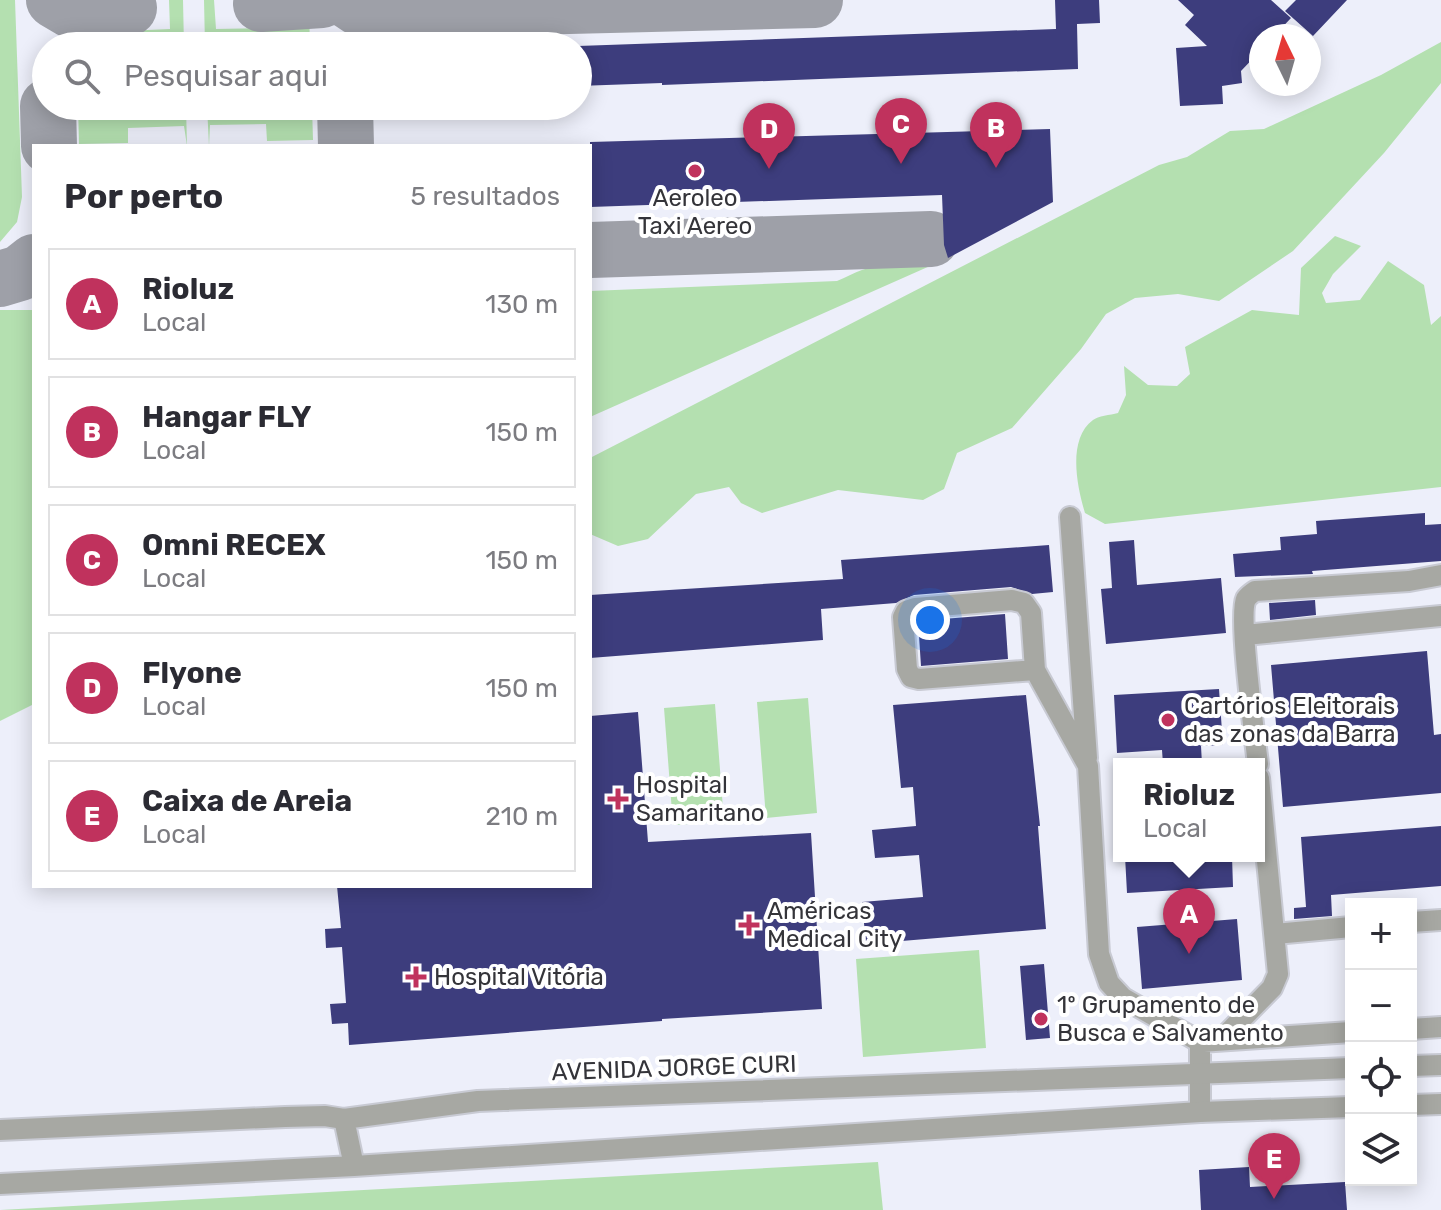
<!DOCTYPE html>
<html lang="pt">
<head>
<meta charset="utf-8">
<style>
	:root { --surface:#fff; --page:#f2f2f3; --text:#2b2b33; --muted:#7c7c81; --line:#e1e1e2; --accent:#c0325d }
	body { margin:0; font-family:Rubik,sans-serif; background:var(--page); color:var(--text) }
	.controls { position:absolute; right:24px; bottom:24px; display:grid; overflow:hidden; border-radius:0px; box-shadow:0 4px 20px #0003 }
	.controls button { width:72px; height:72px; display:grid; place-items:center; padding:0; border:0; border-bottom:2px solid var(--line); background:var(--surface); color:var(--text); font:40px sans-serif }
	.compass { position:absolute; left:1249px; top:24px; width:72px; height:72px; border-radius:50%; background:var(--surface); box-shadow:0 4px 20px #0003; rotate:355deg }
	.you { position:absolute; left:930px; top:620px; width:28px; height:28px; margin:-20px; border:6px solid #fff; border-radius:50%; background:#1a73e8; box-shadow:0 0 0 12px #1a73e833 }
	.badge { display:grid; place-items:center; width:52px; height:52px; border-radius:50%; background:var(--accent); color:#fff; font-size:26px; font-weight:700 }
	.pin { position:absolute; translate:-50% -66px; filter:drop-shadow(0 2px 4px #0008) }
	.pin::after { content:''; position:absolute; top:42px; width:28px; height:24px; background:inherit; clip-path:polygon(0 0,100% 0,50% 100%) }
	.popup { position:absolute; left:1113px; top:758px; width:152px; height:104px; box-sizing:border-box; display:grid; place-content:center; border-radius:0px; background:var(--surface); filter:drop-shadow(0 2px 6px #0005); font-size:26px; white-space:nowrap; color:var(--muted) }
	.popup b { font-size:30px; color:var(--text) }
	.popup::after { content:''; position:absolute; left:50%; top:100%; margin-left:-16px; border:16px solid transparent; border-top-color:var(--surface) }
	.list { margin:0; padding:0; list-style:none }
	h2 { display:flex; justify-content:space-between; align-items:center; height:104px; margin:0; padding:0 32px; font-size:34px }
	h2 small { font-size:26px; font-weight:400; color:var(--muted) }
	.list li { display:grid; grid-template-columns:52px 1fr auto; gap:24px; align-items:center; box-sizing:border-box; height:112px; margin:0 16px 16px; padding:0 16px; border:2px solid var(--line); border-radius:0px }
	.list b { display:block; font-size:30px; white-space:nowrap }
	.list p { margin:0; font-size:26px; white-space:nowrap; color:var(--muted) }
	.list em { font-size:26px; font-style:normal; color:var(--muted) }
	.icon { flex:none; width:44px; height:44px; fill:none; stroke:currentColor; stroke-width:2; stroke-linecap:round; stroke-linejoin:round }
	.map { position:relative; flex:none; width:1441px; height:1210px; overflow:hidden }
	.search { position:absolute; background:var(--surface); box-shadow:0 4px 20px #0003; left:32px; top:32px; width:560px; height:88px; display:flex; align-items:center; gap:20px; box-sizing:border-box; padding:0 28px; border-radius:44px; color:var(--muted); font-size:30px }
	.panel { position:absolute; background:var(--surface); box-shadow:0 4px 20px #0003; left:32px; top:144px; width:560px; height:744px; border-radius:0px }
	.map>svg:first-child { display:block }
	.green { fill:#b4e0b0 }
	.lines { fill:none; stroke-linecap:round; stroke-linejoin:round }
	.taxiway { stroke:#9ea0a8; stroke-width:56 }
	.building { fill:#3d3d7d }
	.minor-casing { stroke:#c8cad3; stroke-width:24 }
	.tertiary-casing { stroke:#c8cad3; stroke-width:24 }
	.minor { stroke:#a7a8a3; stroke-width:20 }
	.tertiary { stroke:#a7a8a3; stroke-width:20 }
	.poi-dot { fill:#c0325d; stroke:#fff; stroke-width:3 }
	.labels { text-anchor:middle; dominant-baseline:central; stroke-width:8; stroke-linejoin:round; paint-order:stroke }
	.poi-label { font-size:24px; fill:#343439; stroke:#fff; text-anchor:start }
	.street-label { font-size:24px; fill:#343439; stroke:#fff }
</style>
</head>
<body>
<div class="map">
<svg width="1441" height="1210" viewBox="0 0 1441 1210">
	<rect width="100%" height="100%" fill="#edeffa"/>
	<path class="green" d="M0 0H15L22 197 17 222 0 242Z
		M169 0H183L184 46H76L75 19H124L125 31 170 29Z
		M204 0H214L216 29 264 28V14L309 11 310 46H205Z
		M1441 42V83L1384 153 1293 251 1219 301 1178 294 1135 298 1106 314 1081 349 1012 428 957 453 944 489 923 500 838 490 762 513 741 503 729 487 696 494 648 539 618 546 590 534V458L1159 165 1187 157 1230 131 1264 129 1381 75Z
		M78 106H186L187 146 184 126 128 128V143L79 144Z
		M207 106H312L313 140 267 141 266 124 210 125 209 146Z
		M1335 236 1361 246 1333 274 1322 293 1326 303 1360 300 1388 261 1424 285 1431 325 1441 316V487L1105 524 1085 513C1077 487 1067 439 1093 420 1098 416 1110 415 1118 413L1126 395 1124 366 1148 385 1177 386 1190 374 1185 347 1252 310 1299 315 1301 268Z
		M930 250 948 258 590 417V291L837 281C859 271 870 264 895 266L907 257Z
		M0 310H34V704L0 721Z
		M808 698 817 813 766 818 757 702Z
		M715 704 724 822 673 825 664 708Z
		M979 950 986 1048 863 1057 856 959Z
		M878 1162 883 1210H0Z"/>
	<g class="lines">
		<path class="taxiway" d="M54 0 71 10 129 8
			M347 0 359 8 367 11 815 0
			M261 4 322 0
			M48 106 49 146
			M345 106 346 146
			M590 250 931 239
			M0 279 20 273 34 262"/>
	</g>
	<path class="building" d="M1055 0H1099L1100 23 1077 24 1078 69 662 85V83L578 86V46L1056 29Z
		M1178 0H1271L1291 18 1274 36H1261V50L1241 71 1242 83 1222 86 1223 104 1180 106 1176 48 1207 46 1185 25 1194 15Z
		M1296 0H1347L1313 36 1285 11Z
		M1050 129 1053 202 948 258 944 245 942 195 590 207V142Z
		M1425 513V525L1441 524V561L1312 571 1313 574 1235 577 1233 554 1281 550 1280 537 1317 534 1316 521Z
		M1134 540 1137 585 1221 578 1226 633 1106 644 1101 589 1112 588 1109 542Z
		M1049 545 1053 592 1032 594 1011 587 914 595 896 603 821 609 823 640 590 658V595L843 579 841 560Z
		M1315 600 1316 615 1270 620 1269 603Z
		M1005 614 1008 659 921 666 918 621Z
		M1427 651 1434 735 1441 734V793L1283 807 1271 665Z
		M1219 689 1223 745 1201 746 1202 764H1163L1162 750 1117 753 1114 695Z
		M1026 695 1040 826H1038L1046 929 866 944 862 902 923 897 919 855 875 858 872 830 916 826 913 787 901 788 893 705Z
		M638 712 648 842 811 833 822 1009 662 1019V1021L349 1045 348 1023 332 1024 330 1004 346 1003 342 947 326 948 325 929 341 928 337 886H590V716Z
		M1441 826V886L1331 895 1332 916 1294 919V908L1306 907 1301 837Z
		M1125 856H1232L1233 887 1127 893Z
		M1237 919 1242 980 1142 989 1137 927Z
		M1044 964 1050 1038 1026 1040 1020 966Z
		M1249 1167 1250 1187 1345 1182 1347 1210H1201L1199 1170Z"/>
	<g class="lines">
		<defs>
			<path id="minor" d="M1070 517 1087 758
				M1245 635 1441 616
				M1035 670 919 679 911 677 907 669 903 617 906 611 915 608 1012 600 1024 603 1031 613 1035 670 1088 766 1099 954 1109 983 1123 998 1200 1042 1351 1032
				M1258 764C1255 739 1238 615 1246 599 1248 596 1252 593 1255 591L1409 581 1441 575
				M1411 922 1441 920
				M1275 934 1351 927
				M1411 1029 1441 1027
				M1221 1040 1272 988 1278 974 1259 778
				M1200 1042V1112"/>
			<path id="tertiary" d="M1411 1066 1441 1065
				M1411 1105 1441 1104
				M344 1119 354 1166
				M0 1130 285 1117 325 1116 344 1119 478 1101 1351 1068
				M0 1184 354 1166 1200 1112 1351 1107"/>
		</defs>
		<use href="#minor" class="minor-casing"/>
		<use href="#tertiary" class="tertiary-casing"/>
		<use href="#minor" class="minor"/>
		<use href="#tertiary" class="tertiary"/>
	</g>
	<g class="poi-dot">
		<circle cx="695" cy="171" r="8"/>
		<circle cx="1168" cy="720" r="8"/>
		<path d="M614 787h8v8h8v8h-8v8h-8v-8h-8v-8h8z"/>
		<path d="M745 913h8v8h8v8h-8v8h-8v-8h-8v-8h8z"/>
		<path d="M412 965h8v8h8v8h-8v8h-8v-8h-8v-8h8z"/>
		<circle cx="1041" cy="1019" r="8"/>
	</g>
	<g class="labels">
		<g class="poi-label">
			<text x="695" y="198" text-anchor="middle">Aeroleo<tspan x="695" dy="28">Taxi Aereo</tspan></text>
			<text x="1184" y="706">Cartórios Eleitorais<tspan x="1184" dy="28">das zonas da Barra</tspan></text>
			<text x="636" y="785">Hospital<tspan x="636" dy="28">Samaritano</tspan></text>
			<text x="767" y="911">Américas<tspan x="767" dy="28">Medical City</tspan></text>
			<text x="434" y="977">Hospital Vitória</text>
			<text x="1057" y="1005">1º Grupamento de<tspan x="1057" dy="28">Busca e Salvamento</tspan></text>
		</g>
		<g class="street-label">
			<text transform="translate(674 1068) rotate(-2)">AVENIDA JORGE CURI</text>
		</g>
	</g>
</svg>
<div class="controls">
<button>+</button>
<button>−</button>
<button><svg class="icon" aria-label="locate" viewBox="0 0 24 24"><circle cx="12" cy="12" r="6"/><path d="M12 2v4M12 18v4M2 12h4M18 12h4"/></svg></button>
<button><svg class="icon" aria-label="layers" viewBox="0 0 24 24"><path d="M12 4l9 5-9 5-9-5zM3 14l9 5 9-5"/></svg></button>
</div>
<svg class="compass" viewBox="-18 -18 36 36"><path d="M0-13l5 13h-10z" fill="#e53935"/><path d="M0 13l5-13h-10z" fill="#7c7c81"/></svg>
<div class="you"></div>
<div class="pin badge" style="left:1189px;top:954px">A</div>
<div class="popup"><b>Rioluz</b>Local</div>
<div class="pin badge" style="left:996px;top:168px">B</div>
<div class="pin badge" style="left:901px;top:164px">C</div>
<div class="pin badge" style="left:769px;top:169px">D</div>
<div class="pin badge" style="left:1274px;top:1199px">E</div>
<div class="search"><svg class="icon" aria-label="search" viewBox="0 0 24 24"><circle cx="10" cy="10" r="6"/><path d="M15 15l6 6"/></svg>Pesquisar aqui</div>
<section class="panel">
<h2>Por perto<small>5 resultados</small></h2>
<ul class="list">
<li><span class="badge">A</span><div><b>Rioluz</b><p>Local</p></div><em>130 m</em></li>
<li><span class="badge">B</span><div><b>Hangar FLY</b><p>Local</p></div><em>150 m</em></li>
<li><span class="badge">C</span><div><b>Omni RECEX</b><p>Local</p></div><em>150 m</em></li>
<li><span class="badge">D</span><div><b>Flyone</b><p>Local</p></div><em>150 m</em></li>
<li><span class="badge">E</span><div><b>Caixa de Areia</b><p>Local</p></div><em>210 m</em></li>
</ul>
</section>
</div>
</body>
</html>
